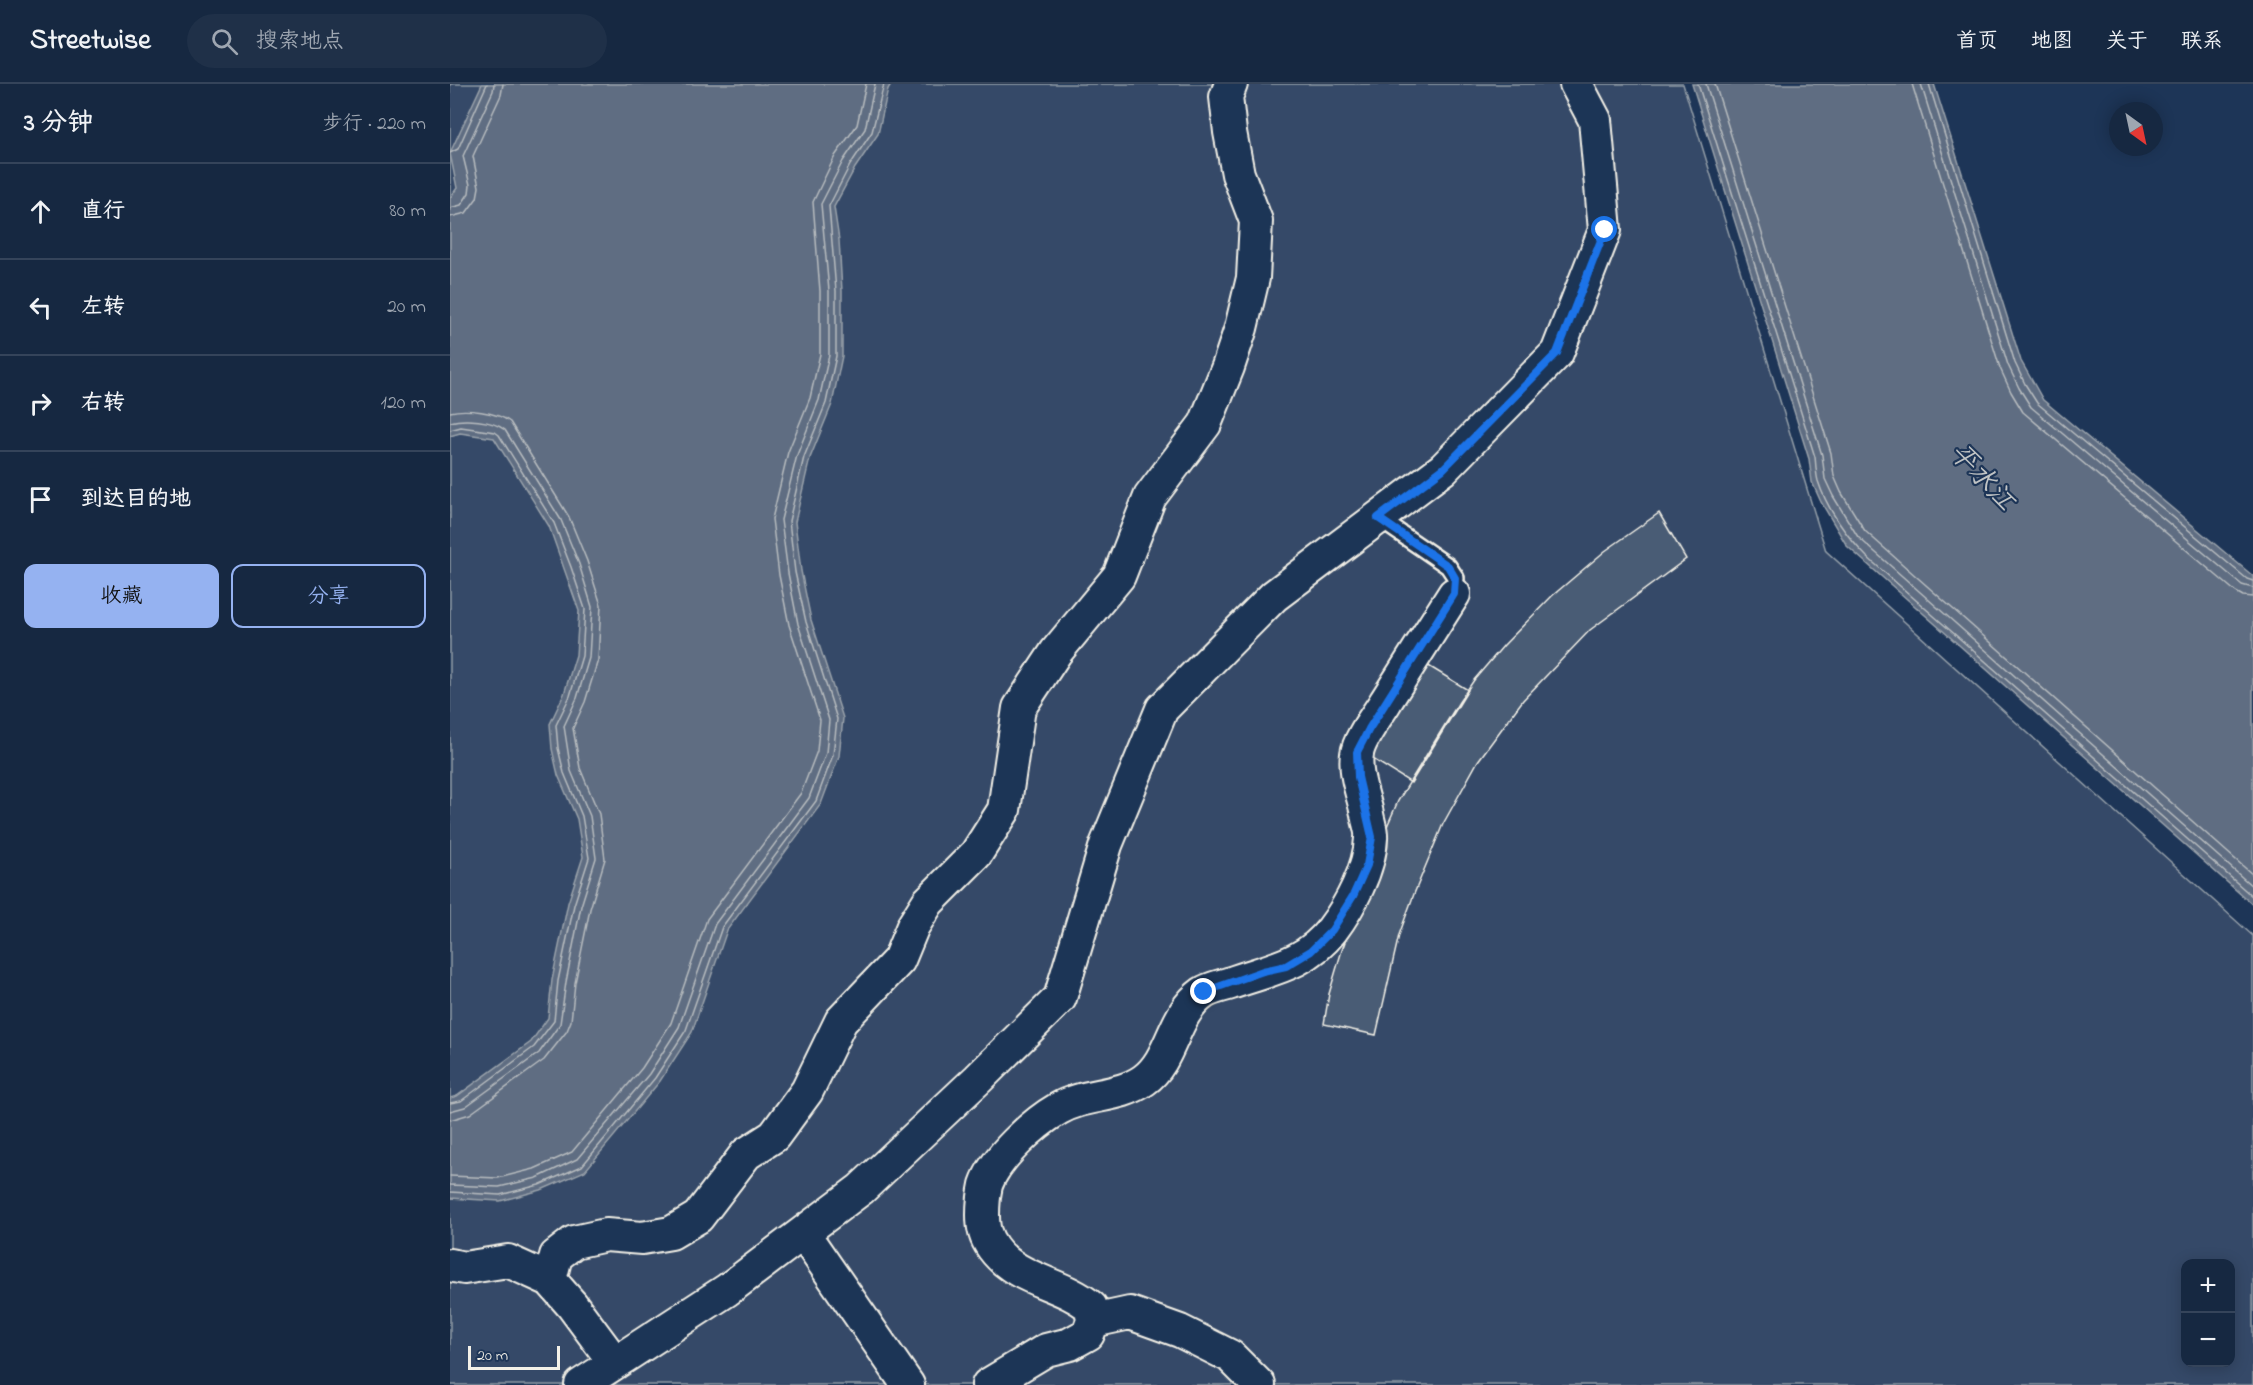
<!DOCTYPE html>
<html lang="zh">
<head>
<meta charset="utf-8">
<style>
	:root { --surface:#162841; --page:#1f3048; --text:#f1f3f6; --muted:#9ea6b1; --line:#35445a; --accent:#95b2f1 }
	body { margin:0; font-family:"Indie Flower","LXGW WenKai TC",sans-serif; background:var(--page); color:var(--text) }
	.controls { position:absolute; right:18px; bottom:18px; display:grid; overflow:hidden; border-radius:12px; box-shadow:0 3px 15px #0003 }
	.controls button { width:54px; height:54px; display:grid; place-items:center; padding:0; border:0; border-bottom:2px solid var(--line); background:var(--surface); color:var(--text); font:30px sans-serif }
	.compass { position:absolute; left:1659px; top:18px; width:54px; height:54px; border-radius:50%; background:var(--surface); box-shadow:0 3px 15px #0003; rotate:147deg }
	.scale { position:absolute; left:18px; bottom:15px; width:92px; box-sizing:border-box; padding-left:6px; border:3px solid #f4f1e8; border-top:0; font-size:16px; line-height:21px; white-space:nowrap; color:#f4f1e8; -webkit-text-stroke:4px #1d3557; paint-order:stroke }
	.stop { position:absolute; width:18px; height:18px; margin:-14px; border:4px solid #1a73e8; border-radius:50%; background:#fff }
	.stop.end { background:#1a73e8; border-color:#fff; box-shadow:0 2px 6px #0008 }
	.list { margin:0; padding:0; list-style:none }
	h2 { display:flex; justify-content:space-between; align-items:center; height:78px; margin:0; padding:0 24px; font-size:26px }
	h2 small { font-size:20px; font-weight:400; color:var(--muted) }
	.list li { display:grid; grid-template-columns:39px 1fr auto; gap:18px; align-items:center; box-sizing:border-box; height:96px; padding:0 24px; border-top:2px solid var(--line) }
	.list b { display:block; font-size:22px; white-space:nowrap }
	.list em { font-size:20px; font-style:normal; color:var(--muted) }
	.actions { display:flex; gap:12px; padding:18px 24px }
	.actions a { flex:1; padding:14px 0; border:2px solid var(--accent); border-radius:12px; text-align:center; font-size:21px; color:var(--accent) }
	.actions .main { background:var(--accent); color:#111 }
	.icon { flex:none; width:33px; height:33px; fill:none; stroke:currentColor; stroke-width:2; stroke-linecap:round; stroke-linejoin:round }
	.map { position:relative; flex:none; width:1803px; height:1301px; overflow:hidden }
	header { display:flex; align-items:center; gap:36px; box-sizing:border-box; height:84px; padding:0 30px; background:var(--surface); border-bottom:2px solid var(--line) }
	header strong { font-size:28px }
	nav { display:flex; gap:33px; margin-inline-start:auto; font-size:21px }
	.search { width:420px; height:54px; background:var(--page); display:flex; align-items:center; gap:15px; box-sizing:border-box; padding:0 21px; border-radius:33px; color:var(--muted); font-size:22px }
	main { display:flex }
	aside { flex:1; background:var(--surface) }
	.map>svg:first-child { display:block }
	.green { fill:#354a67; stroke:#949ea8; stroke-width:1.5; fill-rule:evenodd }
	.water { fill:#5e6d82; stroke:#9aa2ab; stroke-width:1.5 }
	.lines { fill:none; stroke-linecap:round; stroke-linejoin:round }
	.shore { stroke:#b8bcbf; stroke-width:1.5 }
	.building { fill:#485b74; stroke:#f4f1e8; stroke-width:1.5 }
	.lane-casing { stroke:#f4f1e8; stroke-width:20 }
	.street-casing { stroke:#f4f1e8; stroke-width:36 }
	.lane { stroke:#1d3557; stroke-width:15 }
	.street { stroke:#1d3557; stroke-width:32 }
	.route { stroke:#1a73e8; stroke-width:8 }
	.labels { text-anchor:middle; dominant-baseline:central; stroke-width:4.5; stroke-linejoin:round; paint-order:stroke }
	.water-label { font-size:27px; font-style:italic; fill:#c0c3c4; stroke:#1d3557 }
</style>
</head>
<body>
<header>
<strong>Streetwise</strong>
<div class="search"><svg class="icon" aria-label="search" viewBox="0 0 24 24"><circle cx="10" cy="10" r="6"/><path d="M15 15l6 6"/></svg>搜索地点</div>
<nav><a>首页</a><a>地图</a><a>关于</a><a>联系</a></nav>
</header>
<main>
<aside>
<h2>3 分钟<small>步行 · 220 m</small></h2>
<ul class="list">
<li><svg class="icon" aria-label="ahead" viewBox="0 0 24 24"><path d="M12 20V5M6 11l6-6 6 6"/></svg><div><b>直行</b></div><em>80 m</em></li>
<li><svg class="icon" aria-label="left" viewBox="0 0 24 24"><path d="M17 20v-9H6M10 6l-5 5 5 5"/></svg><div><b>左转</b></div><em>20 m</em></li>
<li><svg class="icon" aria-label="right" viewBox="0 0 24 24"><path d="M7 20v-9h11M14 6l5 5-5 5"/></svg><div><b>右转</b></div><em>120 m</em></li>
<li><svg class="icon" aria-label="arrive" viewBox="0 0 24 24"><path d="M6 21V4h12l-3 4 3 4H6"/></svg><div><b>到达目的地</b></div></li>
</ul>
<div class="actions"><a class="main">收藏</a><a>分享</a></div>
</aside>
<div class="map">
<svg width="1803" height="1301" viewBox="0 0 1803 1301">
	<rect width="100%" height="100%" fill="#1d3557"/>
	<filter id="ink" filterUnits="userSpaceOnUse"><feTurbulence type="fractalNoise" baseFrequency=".0167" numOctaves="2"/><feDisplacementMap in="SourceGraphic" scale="12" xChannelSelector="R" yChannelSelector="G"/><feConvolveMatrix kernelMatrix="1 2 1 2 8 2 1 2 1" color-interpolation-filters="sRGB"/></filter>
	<g filter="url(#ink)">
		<path class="green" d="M0 0H1233L1376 467 1803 852V1301H0ZM1736 1180H1780V1278H1736Z"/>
		<path class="water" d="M32 0H441L438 5 428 50 405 84 384 123 389 156 392 207V272L382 320 360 374 345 438 351 487 361 536 393 634 389 672 371 720 277 846 242 948 210 997 135 1087 91 1106 50 1117 0 1114V1014L7 1012 81 958 98 934 102 896 118 819 133 773 127 735 108 691 102 665 100 640 114 610 126 571 129 527 99 442 44 354 10 349 0 352V114L7 104 0 69Z
			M1242 0H1484L1571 277 1593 316 1803 492V821L1397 462 1371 418 1362 398 1359 375Z"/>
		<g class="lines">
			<path class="shore" d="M1248 0 1365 373C1366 381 1366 390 1368 397 1377 425 1397 453 1417 473L1803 813
				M1256 0 1372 371 1375 395 1383 412 1408 453 1803 803
				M1265 0 1381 369 1384 392 1391 408 1415 447 1803 791
				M1462 0 1550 284 1561 308 1573 328 1786 508 1793 512 1803 513
				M1471 0 1558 281 1569 304 1581 323 1792 501 1803 504
				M1479 0 1565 279 1575 300 1587 319 1797 495 1803 497
				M0 69 8 65 37 0
				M0 124 11 121 19 109 20 101 13 72 43 7 44 0
				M0 133 16 129 27 114 29 103 23 72 51 11 53 0
				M0 328C16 324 47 328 60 338L119 433 137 477 151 521 148 576 135 618 123 644 130 684 149 730 155 775 140 825 125 899 121 937 117 947 94 976 20 1030 0 1036
				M0 338C14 334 43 336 55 346L111 436 129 480 142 523 139 574 127 614 114 642 121 687 140 732 146 774 131 822 116 898 110 940 89 969 15 1023 0 1027
				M0 346 11 343 45 348 49 351 104 439 121 483 135 525 132 572 120 612 106 641 108 664 114 689 132 732 139 774 124 821 108 897 104 937 84 963 11 1017 0 1019
				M0 1092 48 1094 84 1085 122 1068 192 984 221 939 257 835 351 709 367 667 370 636 339 541 329 491 322 435 338 368 360 314 370 270V207L363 118 385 72 407 41 416 0
				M0 1101 49 1103 87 1094 127 1075 199 990 229 943 265 840 359 714 376 669 379 636 348 540 338 489 331 436 347 371 369 316 379 271V207L371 120 393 77 415 45 425 0
				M0 1108 50 1111 89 1101 132 1082 205 994 236 946 272 843 366 717 383 671 387 635 356 538 345 488 339 437 354 373 376 319 386 272V207L379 122 400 81 422 48 434 0"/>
		</g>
		<path class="building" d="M1209 429 1236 475 1140 546 1073 616 1028 677 993 740 964 810 949 851 926 951 874 940 879 910 892 866 938 740 948 717 1009 618 1024 596 1054 561 1102 512 1155 467Z
			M972 578 1018 606 961 699 915 670Z"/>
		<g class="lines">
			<defs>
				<path id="lane" d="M928 434 998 482 1006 494 1004 510"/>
				<path id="street" d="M353 1149 458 1301
					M0 1181 14 1184 58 1177 100 1196
					M643 1237 680 1229 730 1247 780 1272 809 1301
					M165 1279 122 1221 100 1196 106 1172 124 1158 156 1151 192 1154 221 1149 248 1133 296 1070 324 1052 357 1007 391 937 449 876 463 842 478 818 526 770 554 726 569 624 606 568 669 492 700 413 755 340 778 283 791 244 803 194 806 137 788 90 780 48 776 13 781 0
					M131 1301 277 1206 411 1105 528 995 610 914 656 761 712 625 824 512 993 385 1107 269 1155 146 1145 36 1126 0
					M538 1301 596 1266 620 1260 638 1250 643 1237 641 1223C611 1198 567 1197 543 1164 535 1153 533 1144 533 1131 533 1122 534 1110 536 1101 545 1074 584 1039 608 1025 635 1009 669 1014 694 996 723 975 722 931 753 909 760 904 772 902 781 899 820 885 855 881 882 846 900 822 920 785 921 754 922 747 918 737 917 730 913 710 904 690 907 670 909 654 928 631 936 617 959 581 981 546 1004 510"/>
			</defs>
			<use href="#lane" class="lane-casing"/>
			<use href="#street" class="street-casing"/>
			<use href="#lane" class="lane"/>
			<use href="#street" class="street"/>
		</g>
	</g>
	<g class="lines" filter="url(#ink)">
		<path class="route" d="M754 908 813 887 836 882 861 867 882 846 903 812 917 781 922 753 908 693 907 668 919 645 1004 510 1005 494 998 482 928 434 993 385 1107 269 1155 146"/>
	</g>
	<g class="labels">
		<g class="water-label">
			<text transform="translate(1531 394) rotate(47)">平水江</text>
		</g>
	</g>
</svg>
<div class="controls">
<button>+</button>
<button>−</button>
</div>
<svg class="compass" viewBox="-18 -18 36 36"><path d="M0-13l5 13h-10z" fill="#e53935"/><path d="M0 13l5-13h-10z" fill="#9ea6b1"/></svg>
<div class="scale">20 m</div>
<div class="stop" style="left:1155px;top:146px"></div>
<div class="stop end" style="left:754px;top:908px"></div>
</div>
</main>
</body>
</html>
